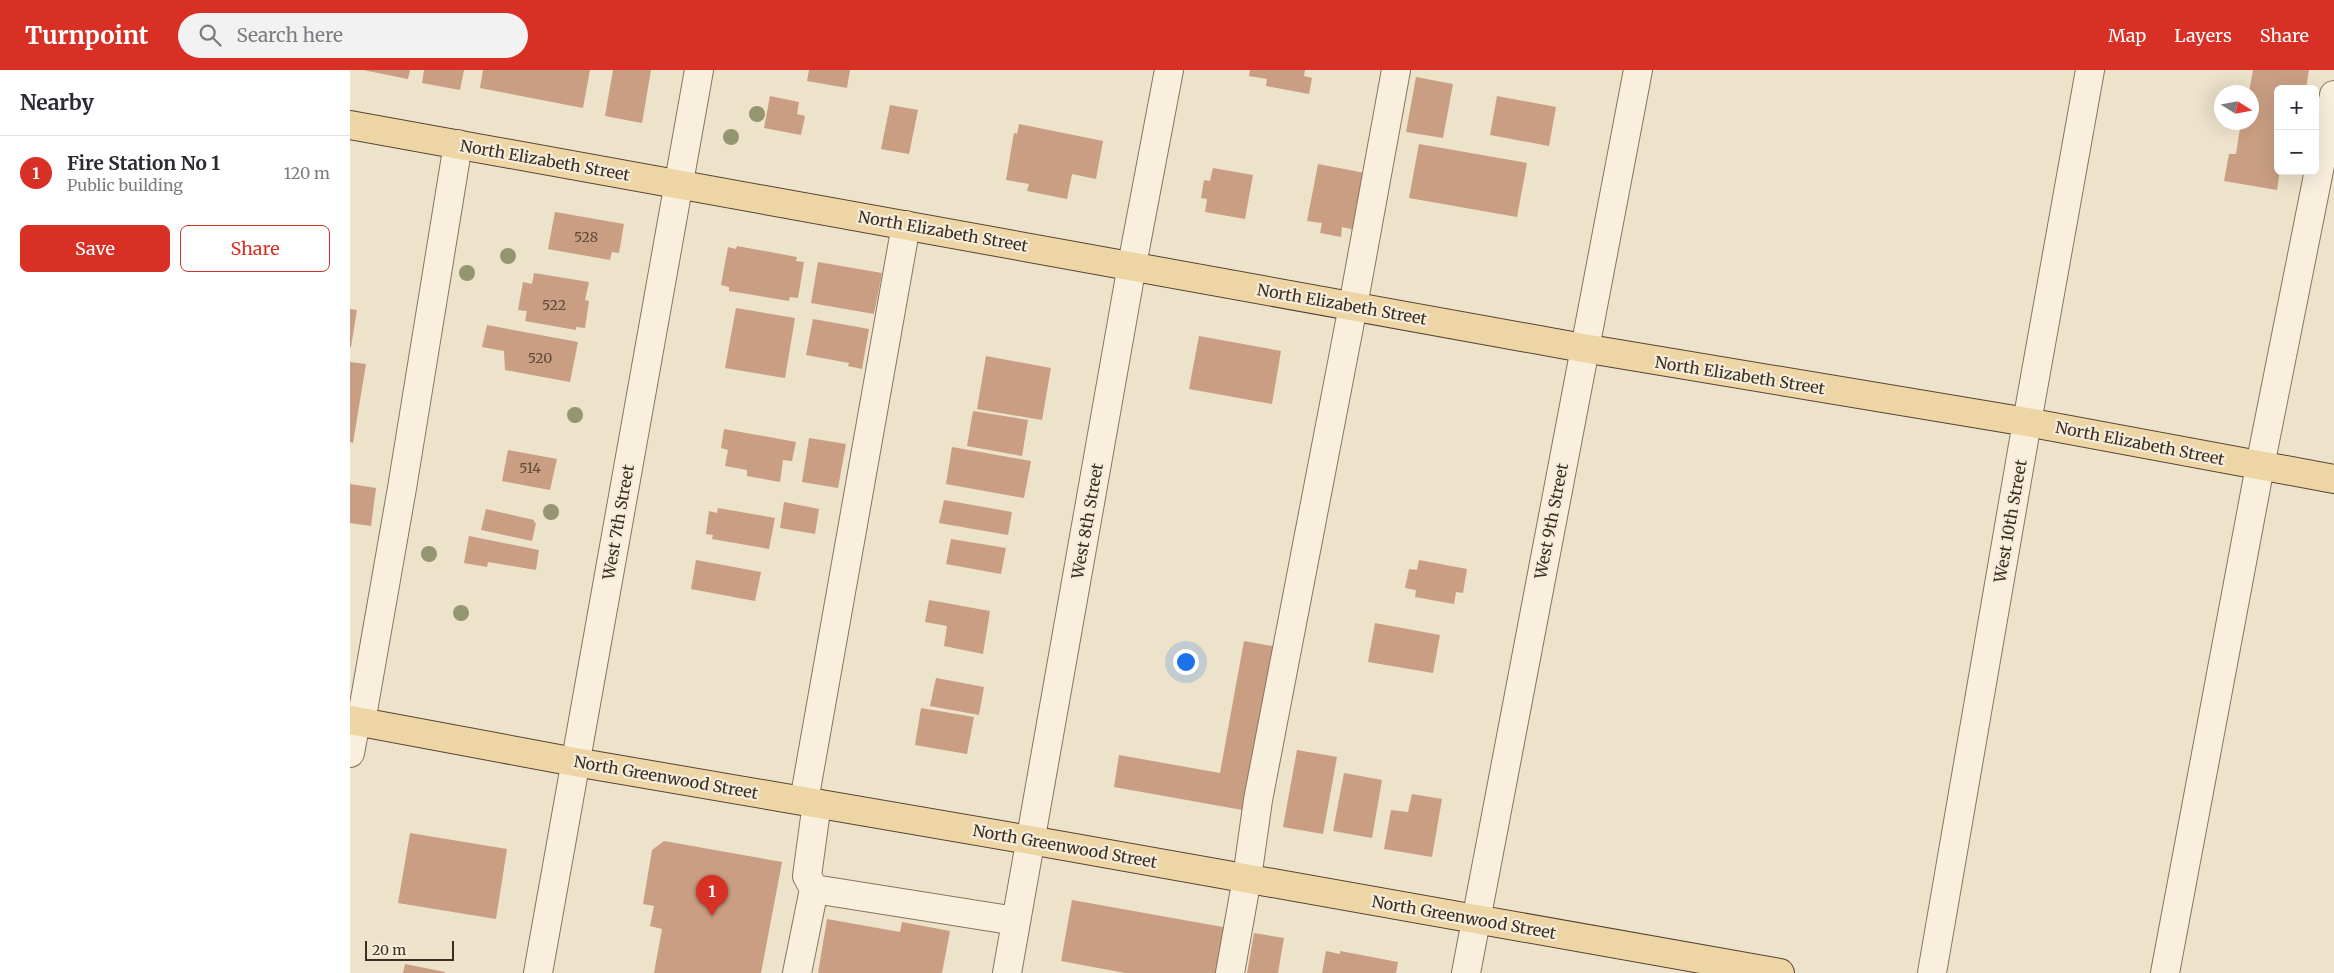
<!DOCTYPE html>
<html lang="en">
<head>
<meta charset="utf-8">
<style>
	:root { --surface:#fff; --page:#f2f2f3; --text:#2b2b33; --muted:#7c7c81; --line:#e1e1e2; --accent:#d93025 }
	body { margin:0; font-family:Merriweather,serif; background:var(--page); color:var(--text) }
	.controls { position:absolute; right:15px; top:15px; display:grid; overflow:hidden; border-radius:8px; box-shadow:0 5px 20px #0002 }
	.controls button { width:45px; height:45px; display:grid; place-items:center; padding:0; border:0; border-bottom:1px solid var(--line); background:var(--surface); color:var(--text); font:25px sans-serif }
	.compass { position:absolute; left:1864px; top:15px; width:45px; height:45px; border-radius:50%; background:var(--surface); box-shadow:0 5px 20px #0002; rotate:101deg }
	.scale { position:absolute; left:15px; bottom:12px; width:89px; box-sizing:border-box; padding-left:5px; border:2px solid #3a2d22; border-top:0; font-size:14px; line-height:18px; white-space:nowrap; color:#3a2d22; -webkit-text-stroke:4px #f5ecd9; paint-order:stroke }
	.you { position:absolute; left:835px; top:591px; width:18px; height:18px; margin:-12px; border:4px solid #fff; border-radius:50%; background:#1a73e8; box-shadow:0 0 0 8px #1a73e833 }
	.badge { display:grid; place-items:center; width:32px; height:32px; border-radius:50%; background:var(--accent); color:#fff; font-size:16px; font-weight:700 }
	.pin { position:absolute; translate:-50% -41px; filter:drop-shadow(0 1px 2px #0008) }
	.pin::after { content:''; position:absolute; top:26px; width:18px; height:15px; background:inherit; clip-path:polygon(0 0,100% 0,50% 100%) }
	.list { margin:0; padding:0; list-style:none }
	h2 { display:flex; justify-content:space-between; align-items:center; height:65px; margin:0; padding:0 20px; font-size:21px }
	h2 small { font-size:16px; font-weight:400; color:var(--muted) }
	.list li { display:grid; grid-template-columns:32px 1fr auto; gap:15px; align-items:center; box-sizing:border-box; height:75px; padding:0 20px; border-top:1px solid var(--line) }
	.list b { display:block; font-size:19px; white-space:nowrap }
	.list p { margin:0; font-size:16px; white-space:nowrap; color:var(--muted) }
	.list em { font-size:16px; font-style:normal; color:var(--muted) }
	.actions { display:flex; gap:10px; padding:15px 20px }
	.actions a { flex:1; padding:11px 0; border:1px solid var(--accent); border-radius:8px; text-align:center; font-size:18px; color:var(--accent) }
	.actions .main { background:var(--accent); color:#fff }
	.icon { flex:none; width:28px; height:28px; fill:none; stroke:currentColor; stroke-width:2; stroke-linecap:round; stroke-linejoin:round }
	.map { position:relative; flex:none; width:1984px; height:903px; overflow:hidden }
	header { display:flex; align-items:center; gap:30px; box-sizing:border-box; height:70px; padding:0 25px; background:var(--accent); color:#fff }
	header strong { font-size:24px }
	nav { display:flex; gap:28px; margin-inline-start:auto; font-size:18px }
	.search { width:350px; height:45px; background:var(--page); display:flex; align-items:center; gap:12px; box-sizing:border-box; padding:0 18px; border-radius:28px; color:var(--muted); font-size:19px }
	main { display:flex }
	aside { flex:1; background:var(--surface) }
	.map>svg:first-child { display:block }
	.building { fill:#c99e82 }
	.lines { fill:none; stroke-linecap:round; stroke-linejoin:round }
	.minor-casing { stroke:#89745f; stroke-width:30 }
	.major-casing { stroke:#574333; stroke-width:30 }
	.minor { stroke:#f8efdd; stroke-width:28 }
	.major { stroke:#edd5a5; stroke-width:28 }
	.tree { fill:#949571 }
	.labels { text-anchor:middle; dominant-baseline:central; stroke-width:4.5; stroke-linejoin:round; paint-order:stroke }
	.number-label { font-size:14px; fill:#5e493a }
	.street-label { font-size:16px; fill:#3a2d22; stroke:#f5ecd9 }
</style>
</head>
<body>
<header>
<strong>Turnpoint</strong>
<div class="search"><svg class="icon" aria-label="search" viewBox="0 0 24 24"><circle cx="10" cy="10" r="6"/><path d="M15 15l6 6"/></svg>Search here</div>
<nav><a>Map</a><a>Layers</a><a>Share</a></nav>
</header>
<main>
<aside>
<h2>Nearby<small></small></h2>
<ul class="list">
<li><span class="badge">1</span><div><b>Fire Station No 1</b><p>Public building</p></div><em>120 m</em></li>
</ul>
<div class="actions"><a class="main">Save</a><a>Share</a></div>
</aside>
<div class="map">
<svg width="1984" height="903" viewBox="0 0 1984 903">
	<rect width="100%" height="100%" fill="#ede2ca"/>
	<path class="building" d="M13 0H60L58 9Z
		M74 0H114L110 20 72 13Z
		M133 0H240L233 38 130 18Z
		M263 0H301L292 53 255 46Z
		M459 0H500L497 18 457 11Z
		M900 0H955L954 6 962 8 959 24 916 16 917 9 899 6Z
		M1903 0H1959L1956 18 1928 19V101H1930L1927 120 1874 111 1879 84H1886L1891 52H1902V22H1899Z
		M1066 7 1103 14 1093 68 1056 62Z
		M420 26 449 32 447 44 455 46 451 65 414 58Z
		M1147 26 1206 37 1199 76 1140 65Z
		M540 35 568 40 559 84 531 79Z
		M669 54 753 71 746 109 722 104 717 129 677 121 679 114 656 110 664 63 667 64Z
		M1069 74 1177 93 1167 147 1059 128Z
		M968 94 1015 103 1005 160 992 157 991 167 970 163 972 153 957 151Z
		M863 98 903 105 895 149 855 142 857 129 851 128 854 110 860 111Z
		M205 142 274 154 269 183 262 182 260 190 198 179Z
		M387 176 447 187 446 191 454 192 448 228 440 227 439 231 379 221V217L371 215 378 177 386 179Z
		M468 192 532 203 524 244 461 233Z
		M184 203 239 212 235 230 239 231 235 258 226 257V260L175 251 177 241 168 240 173 212 182 214Z
		M386 238 445 248 435 308 375 298Z
		M0 239 7 240 1 277H0Z
		M463 249 519 259 512 299 498 296 499 293 456 285Z
		M137 255 228 272 220 312 155 300 154 281 132 277Z
		M849 266 931 281 922 334 839 319Z
		M636 286 701 298 692 350 627 339Z
		M0 292 16 294 3 373 0 372Z
		M623 341 678 350 672 386 617 376Z
		M374 359 446 372 442 391 433 390 430 412 397 406V400L375 396 378 380 371 378Z
		M459 368 496 374 488 418 452 412Z
		M602 377 681 391 674 428 596 414Z
		M158 380 207 389 200 420 152 411Z
		M0 414 26 418 21 456 0 453Z
		M594 430 662 442 658 465 589 453Z
		M434 432 469 439 465 464 430 458Z
		M368 438 425 448 419 479 362 469 363 465 356 464 359 441 367 443Z
		M136 439 184 450V452L186 453 182 471 131 460Z
		M119 466 189 480 186 500 138 492 137 497 114 493Z
		M601 469 656 478 651 504 596 494Z
		M346 490 411 502 405 531 341 519Z
		M1069 490 1117 499 1113 523 1106 522 1104 534 1065 527 1066 520 1055 518 1059 499 1067 500Z
		M579 530 640 541 633 584 594 576 597 556 575 552Z
		M1025 553 1090 565 1083 603 1018 592Z
		M894 571 928 577 898 741 764 717 769 685 870 703Z
		M586 608 634 617 629 645 580 636Z
		M571 638 624 647 617 684 565 675Z
		M947 680 987 687 973 764 933 757Z
		M994 703 1032 710 1022 768 983 761Z
		M1062 724 1092 729 1082 787 1034 779 1041 740 1058 742Z
		M60 763 157 779 146 849 48 833Z
		M314 771 432 792 411 903H304L312 859 300 856 304 836 293 834 302 780Z
		M722 830 884 859 877 903H775L711 891Z
		M477 849 550 862 552 852 600 861 592 903H468Z
		M904 863 934 868 928 903H897Z
		M976 881 990 884V881L1048 892 1046 903H972Z
		M55 894 95 902V903H53Z"/>
	<g class="lines">
		<defs>
			<path id="minor" d="M11 652 52 418 108 74
				M0 683 6 651
				M454 731 556 155
				M464 819 666 851
				M188 903 349 0
				M447 903 464 819 457 806 467 733
				M657 903 782 195 819 0
				M880 903 897 808 908 730 1003 236 1046 0
				M1116 903 1288 0
				M1582 903 1677 352 1740 0
				M1815 903 1910 396 1984 25"/>
			<path id="major" d="M0 55 1233 278 1677 352 1984 409
				M0 650 225 692 680 770 1430 903"/>
		</defs>
		<use href="#minor" class="minor-casing"/>
		<use href="#major" class="major-casing"/>
		<use href="#minor" class="minor"/>
		<use href="#major" class="major"/>
	</g>
	<g class="tree">
		<circle cx="407" cy="44" r="8"/>
		<circle cx="381" cy="67" r="8"/>
		<circle cx="158" cy="186" r="8"/>
		<circle cx="117" cy="203" r="8"/>
		<circle cx="225" cy="345" r="8"/>
		<circle cx="201" cy="442" r="8"/>
		<circle cx="79" cy="484" r="8"/>
		<circle cx="111" cy="543" r="8"/>
	</g>
	<g class="labels">
		<g class="number-label">
			<text x="236" y="167">528</text>
			<text x="204" y="235">522</text>
			<text x="190" y="288">520</text>
			<text x="180" y="398">514</text>
		</g>
		<g class="street-label">
			<text transform="translate(195 90) rotate(10)">North Elizabeth Street</text>
			<text transform="translate(593 161) rotate(10)">North Elizabeth Street</text>
			<text transform="translate(992 234) rotate(10)">North Elizabeth Street</text>
			<text transform="translate(1390 305) rotate(9)">North Elizabeth Street</text>
			<text transform="translate(1790 373) rotate(11)">North Elizabeth Street</text>
			<text transform="translate(737 451) rotate(-80)">West 8th Street</text>
			<text transform="translate(1201 451) rotate(-79)">West 9th Street</text>
			<text transform="translate(1660 451) rotate(-80)">West 10th Street</text>
			<text transform="translate(268 452) rotate(-80)">West 7th Street</text>
			<text transform="translate(316 707) rotate(10)">North Greenwood Street</text>
			<text transform="translate(715 776) rotate(10)">North Greenwood Street</text>
			<text transform="translate(1114 847) rotate(10)">North Greenwood Street</text>
		</g>
	</g>
</svg>
<div class="controls">
<button>+</button>
<button>−</button>
</div>
<svg class="compass" viewBox="-18 -18 36 36"><path d="M0-13l5 13h-10z" fill="#e53935"/><path d="M0 13l5-13h-10z" fill="#7c7c81"/></svg>
<div class="scale">20 m</div>
<div class="you"></div>
<div class="pin badge" style="left:362px;top:846px">1</div>
</div>
</main>
</body>
</html>
